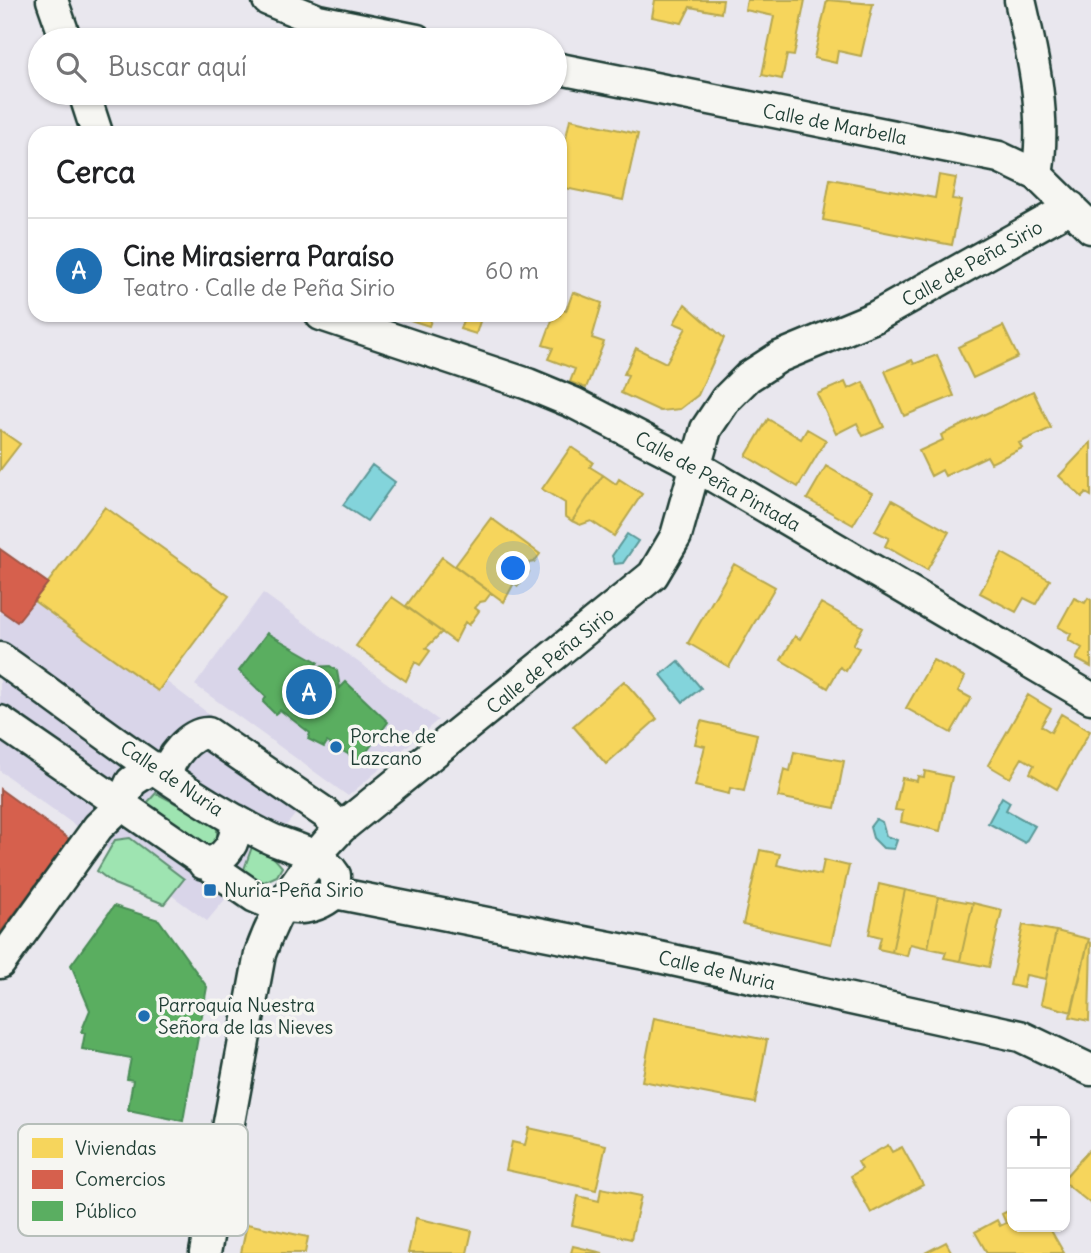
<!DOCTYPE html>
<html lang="es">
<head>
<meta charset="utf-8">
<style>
	:root { --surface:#fff; --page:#f2f2f2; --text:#202124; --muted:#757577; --line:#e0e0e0; --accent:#1f6fb2 }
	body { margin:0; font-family:Delius,sans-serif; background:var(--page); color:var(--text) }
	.controls { position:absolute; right:21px; bottom:21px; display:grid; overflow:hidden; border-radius:14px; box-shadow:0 2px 5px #0004 }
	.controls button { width:63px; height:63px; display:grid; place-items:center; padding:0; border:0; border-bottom:2px solid var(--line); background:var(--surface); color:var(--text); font:35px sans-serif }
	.you { position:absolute; left:514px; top:569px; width:24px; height:24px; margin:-18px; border:5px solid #fff; border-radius:50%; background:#1a73e8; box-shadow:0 0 0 10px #1a73e833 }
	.badge { display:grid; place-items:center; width:46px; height:46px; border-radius:50%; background:var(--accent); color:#fff; font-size:23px; font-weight:700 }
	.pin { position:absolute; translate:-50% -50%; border:4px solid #fff; box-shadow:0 2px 7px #0006 }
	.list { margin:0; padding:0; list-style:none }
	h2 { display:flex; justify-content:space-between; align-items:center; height:91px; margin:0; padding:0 28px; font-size:30px }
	h2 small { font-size:23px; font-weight:400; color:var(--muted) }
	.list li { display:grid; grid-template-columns:46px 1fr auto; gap:21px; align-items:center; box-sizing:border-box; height:105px; padding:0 28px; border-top:2px solid var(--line) }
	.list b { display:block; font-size:26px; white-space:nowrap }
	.list p { margin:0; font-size:23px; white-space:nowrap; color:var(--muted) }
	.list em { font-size:23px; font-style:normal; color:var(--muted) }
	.icon { flex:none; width:38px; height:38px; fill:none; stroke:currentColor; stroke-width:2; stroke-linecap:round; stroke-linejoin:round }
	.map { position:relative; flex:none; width:1091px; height:1253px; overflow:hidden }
	.search { position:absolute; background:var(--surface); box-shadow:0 2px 5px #0004; left:28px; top:28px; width:539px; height:77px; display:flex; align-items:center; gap:18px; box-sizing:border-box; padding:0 24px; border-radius:38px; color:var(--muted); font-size:26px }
	.panel { position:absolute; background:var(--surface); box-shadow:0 2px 5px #0004; left:28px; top:126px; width:539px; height:196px; border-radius:21px }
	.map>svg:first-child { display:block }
	.built { fill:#d9d5e9 }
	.green { fill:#9ee4b1; stroke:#5e9072; stroke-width:2 }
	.water { fill:#83d4db; stroke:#5b9898; stroke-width:2 }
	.homes { fill:#f6d55c; stroke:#b6a750; stroke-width:2 }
	.shops { fill:#d6604d; stroke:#9f5646; stroke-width:2 }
	.public { fill:#5aae61; stroke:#488c54; stroke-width:2 }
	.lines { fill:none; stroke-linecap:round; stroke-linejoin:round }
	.minor-casing { stroke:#1f3d34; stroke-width:35 }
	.minor { stroke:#f6f6f2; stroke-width:30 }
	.poi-dot { fill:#1f6fb2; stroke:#f6f6f2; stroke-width:2.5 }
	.labels { text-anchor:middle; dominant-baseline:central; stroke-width:7; stroke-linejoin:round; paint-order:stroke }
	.street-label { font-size:19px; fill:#1f3d34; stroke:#f6f6f2 }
	.poi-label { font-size:19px; fill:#1f3d34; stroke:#f6f6f2; text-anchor:start }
	.key { fill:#f6f6f2; stroke:#b6beb9; stroke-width:2 }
	.key-label { font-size:19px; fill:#1f3d34 }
</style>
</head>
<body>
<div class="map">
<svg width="1091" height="1253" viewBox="0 0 1091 1253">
	<rect width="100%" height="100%" fill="#e9e7ee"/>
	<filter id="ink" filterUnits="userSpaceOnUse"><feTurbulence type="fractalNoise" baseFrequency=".0143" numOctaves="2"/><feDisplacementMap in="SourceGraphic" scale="14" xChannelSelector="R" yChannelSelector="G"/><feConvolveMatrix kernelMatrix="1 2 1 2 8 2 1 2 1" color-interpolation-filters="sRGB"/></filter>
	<g filter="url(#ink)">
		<path class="built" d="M0 555 313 793 207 921 0 771Z
			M263 593 438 720 348 796 195 685Z"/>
		<path class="green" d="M156 793 217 825V841L211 847 201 845 150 809 147 803Z
			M130 838 184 879 164 904 114 884 97 871 115 840Z
			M252 847C266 850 273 856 282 867L277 876 264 882 242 875Z"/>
		<path class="water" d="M372 465 395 482 367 521 343 505Z
			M627 534 638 541 623 563 615 564 612 556Z
			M678 661 701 688 683 702 661 675Z
			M1002 797 1010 802 1006 810 1035 826 1025 843 988 823Z
			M876 819 882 822 886 836 897 840 894 849 883 848 873 838 870 827Z"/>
		<path class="homes" d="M655 0H723L721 13 690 7 682 23 652 17Z
			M747 0H805L794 56 787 55 782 79 762 75 774 16 745 10Z
			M827 0 873 4 861 56 838 51 836 63 814 58Z
			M570 119 638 134 623 200 560 187V166Z
			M939 175 956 178 952 199 961 200 952 245 823 220 830 179 935 198Z
			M573 292 602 303 592 338 604 342 586 388 570 382 575 369 548 359 553 348 543 345 554 315H560V309L566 311Z
			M685 304 724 338 698 395 680 409 660 411 621 393 628 375 624 374 636 348 666 363 686 328 674 323Z
			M405 315H433L429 326 404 318Z
			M465 315H482L476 334 460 329Z
			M1003 326 1018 357 973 378 958 347Z
			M937 355 954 396 904 416 885 371 912 360 914 364Z
			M845 382 848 389 863 382 884 427 863 436 857 423 836 434 817 394Z
			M1033 391 1051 428 1019 443 1022 448 991 463 987 456 945 476 942 470 931 476 919 451 943 440 941 435Z
			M768 419 801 439 807 429 826 440 798 487 746 456Z
			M0 430 20 444 0 470Z
			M1091 442V496L1086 493 1082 497 1059 476Z
			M571 447 593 462 590 467 603 475 572 521 565 516V503L542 489Z
			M826 466 872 493 853 525 807 499Z
			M603 475 616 484 619 479 642 494 614 536 591 521 580 525 572 521Z
			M892 500 949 532 927 570 885 546 889 538 875 531Z
			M105 507 229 596 158 691 34 601Z
			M491 518 540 554 534 562 529 563 524 569 529 572 518 586 514 583 504 602 455 566Z
			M1002 553 1050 580 1036 604 1024 598 1016 612 980 593Z
			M442 557 491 593 485 601 480 602 475 608 479 611 469 625 465 622 455 642 406 606Z
			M734 564 775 587 729 667 688 643Z
			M392 597 442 632 426 648 430 651 420 665 415 662 406 681 356 646Z
			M1074 598 1085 603 1088 598 1091 600V667L1076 659 1082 648 1068 640 1071 634 1058 627Z
			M821 603 863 627 853 645 859 648 846 671 840 667 828 688 781 660 795 636 800 639Z
			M933 660 965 677 958 691 971 698 951 733 906 708Z
			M624 681 657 719 606 764 573 726Z
			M1028 695 1051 709 1041 726 1051 732 1061 714 1090 731 1057 789 1030 773 1034 765 1022 758 1010 778 988 765Z
			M701 721 757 734 744 791 730 788 729 794 695 786 705 746 695 744Z
			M794 752 844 761 835 808 778 797 784 769 790 771Z
			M925 771 952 777 940 831 901 822 903 811 895 810 902 778 917 781 918 776 924 777Z
			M760 850 780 854 777 865 821 875 824 860 849 866 831 944 743 924Z
			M879 884 905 890 892 952 878 949 881 937 869 934Z
			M905 890 938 897 928 948 910 944 907 956 892 952Z
			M938 897 973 903 960 961 944 958 946 952 928 948Z
			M973 903 1002 910 989 967 960 961Z
			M1023 925 1056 931 1046 979 1026 975 1023 988 1010 985Z
			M1056 931 1089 939 1072 1012 1041 1004Z
			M1088 942 1091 943 1089 1021 1070 1017Z
			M654 1018 767 1040 755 1103 642 1081Z
			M529 1128 606 1145 596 1190 506 1170 512 1142 525 1145Z
			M888 1145 892 1152 902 1147 923 1185 871 1213 851 1176 862 1169 858 1162Z
			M1091 1148V1204L1065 1183V1177Z
			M601 1188 641 1196 631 1239 572 1225 578 1196 599 1201Z
			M1012 1204V1227H1049L1064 1253H987L975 1232 997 1220 1000 1226 1006 1223 1002 1214 1012 1209Z
			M416 1218 472 1231 467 1253H408Z
			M247 1224 308 1237 305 1253H241Z
			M946 1242 952 1253H925Z
			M573 1246 603 1253H571Z"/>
		<path class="shops" d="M0 549 48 583 17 622 0 610Z
			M0 789 69 839 0 933Z"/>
		<path class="public" d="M267 633 318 662 315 667 330 666 337 671 340 688 346 682 388 722 360 761 327 742 324 747 308 739 310 733 280 710 275 714 263 702 266 697 239 671Z
			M114 906 159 920 207 987 183 1121 128 1110 133 1080 127 1079 131 1058 82 1049 85 1033 81 1032 90 1010 71 965Z"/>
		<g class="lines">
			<defs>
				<path id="minor" d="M52 0 66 40
					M268 0 318 20 417 40
					M1020 0C1033 56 1047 117 1037 175
					M555 68 999 157 1037 175 1091 228
					M84 93 97 133
					M321 315 528 384 574 403 694 465 1091 698
					M0 658C87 719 172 789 267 837 291 849 319 850 335 875V893C310 915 283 910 255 897L0 721
					M167 777C167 759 191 732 208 733L325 813 341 828
					M204 864C226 860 237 842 236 820
					M335 893 645 954 1020 1036 1091 1070
					M0 963 98 827 120 806 131 782 154 767
					M205 1253 260 954C278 904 304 866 341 828L653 575 676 536 706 429 726 399 748 377 779 357 875 317 1071 207"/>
			</defs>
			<use href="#minor" class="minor-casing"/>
			<use href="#minor" class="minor"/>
		</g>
	</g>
	<g class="poi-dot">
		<circle cx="336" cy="747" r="7"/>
		<rect x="203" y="883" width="14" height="14" rx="3.5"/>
		<circle cx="144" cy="1016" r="7"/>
	</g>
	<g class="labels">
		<g class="street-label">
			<text transform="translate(835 124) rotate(11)">Calle de Marbella</text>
			<text transform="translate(972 263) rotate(-29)">Calle de Peña Sirio</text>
			<text transform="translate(718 481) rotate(29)">Calle de Peña Pintada</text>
			<text transform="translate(550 660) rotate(-39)">Calle de Peña Sirio</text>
			<text transform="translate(172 778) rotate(34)">Calle de Nuria</text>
			<text transform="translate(717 970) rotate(13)">Calle de Nuria</text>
		</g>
		<g class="poi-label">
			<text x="350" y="736">Porche de<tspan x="350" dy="22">Lazcano</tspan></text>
			<text x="224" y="890">Nuria-Peña Sirio</text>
			<text x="158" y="1005">Parroquia Nuestra<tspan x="158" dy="22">Señora de las Nieves</tspan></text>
		</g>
	</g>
	<rect x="18" y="1124" width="230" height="112" rx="10" class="key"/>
	<rect x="32" y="1138" width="31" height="20" fill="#f6d55c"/>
	<rect x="32" y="1170" width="31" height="19" fill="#d6604d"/>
	<rect x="32" y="1201" width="31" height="20" fill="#5aae61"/>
	<g class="key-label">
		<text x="75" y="1155">Viviendas</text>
		<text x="75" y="1186">Comercios</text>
		<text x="75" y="1218">Público</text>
	</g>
</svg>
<div class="controls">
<button>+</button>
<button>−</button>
</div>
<div class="you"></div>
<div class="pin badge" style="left:309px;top:692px">A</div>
<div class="search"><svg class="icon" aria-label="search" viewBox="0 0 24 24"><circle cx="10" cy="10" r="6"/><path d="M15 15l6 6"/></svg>Buscar aquí</div>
<section class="panel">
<h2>Cerca<small></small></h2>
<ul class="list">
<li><span class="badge">A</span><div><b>Cine Mirasierra Paraíso</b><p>Teatro · Calle de Peña Sirio</p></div><em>60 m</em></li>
</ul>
</section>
</div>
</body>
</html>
